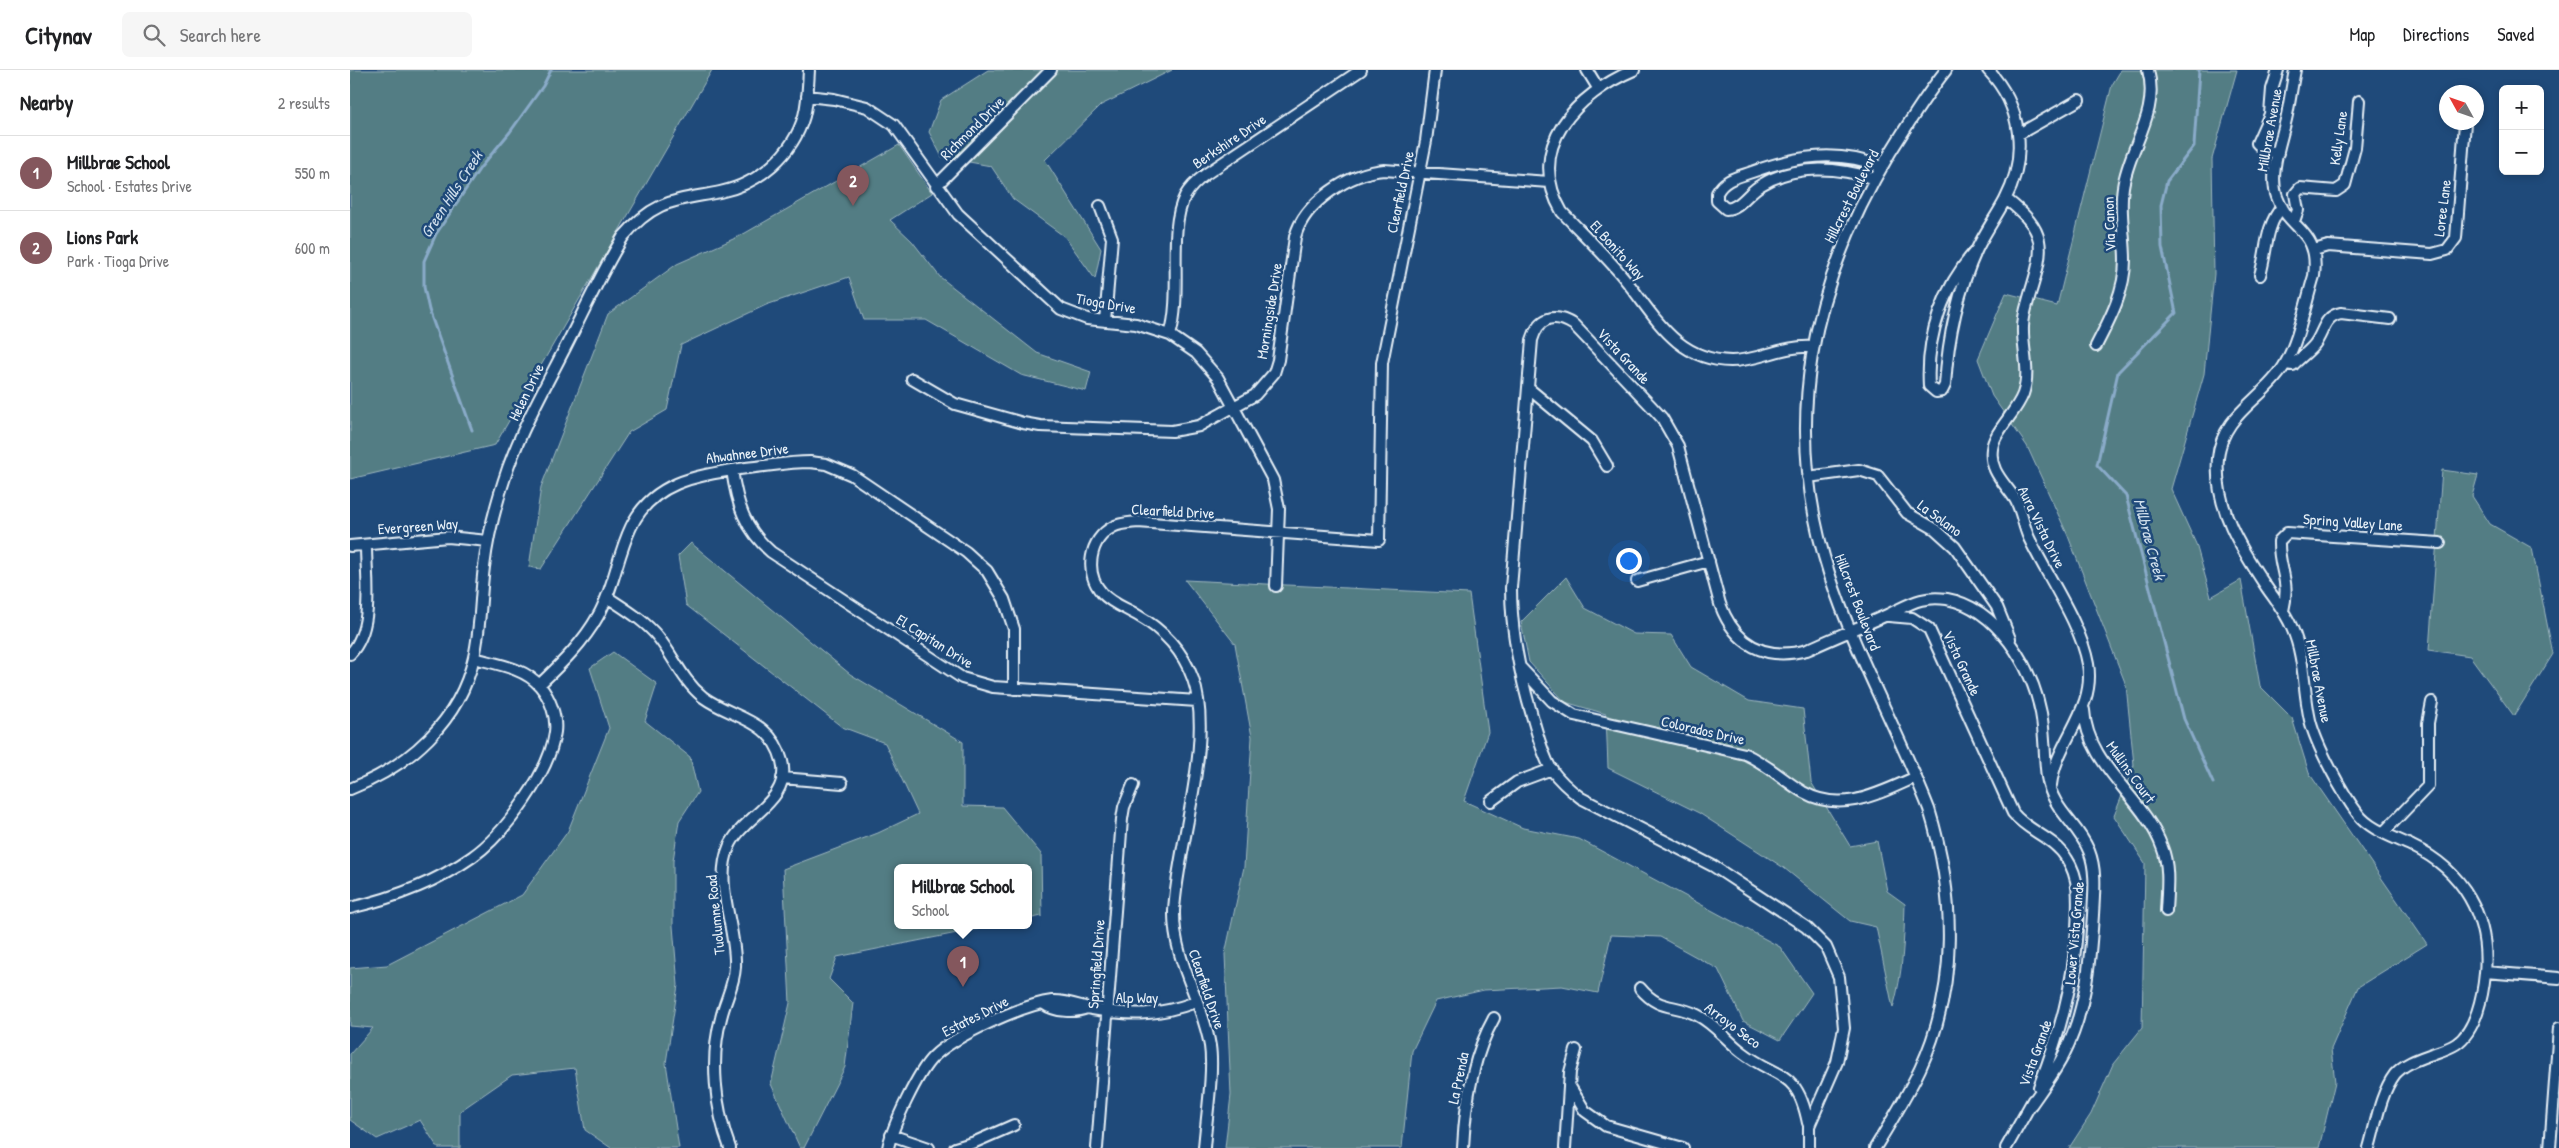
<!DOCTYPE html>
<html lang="en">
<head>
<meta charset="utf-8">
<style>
	:root { --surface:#fff; --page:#f6f6f6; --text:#202124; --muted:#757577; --line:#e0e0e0; --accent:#84575d }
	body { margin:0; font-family:"Patrick Hand",sans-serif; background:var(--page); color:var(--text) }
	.controls { position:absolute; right:15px; top:15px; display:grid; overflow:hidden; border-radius:8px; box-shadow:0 2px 8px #0003 }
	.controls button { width:45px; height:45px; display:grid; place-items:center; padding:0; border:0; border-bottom:1px solid var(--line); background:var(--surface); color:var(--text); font:25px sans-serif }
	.compass { position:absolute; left:2089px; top:15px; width:45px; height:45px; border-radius:50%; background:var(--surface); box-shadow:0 2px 8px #0003; rotate:310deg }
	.you { position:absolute; left:1278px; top:490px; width:18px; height:18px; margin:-12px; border:4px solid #fff; border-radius:50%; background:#1a73e8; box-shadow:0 0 0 8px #1a73e833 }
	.badge { display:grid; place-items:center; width:32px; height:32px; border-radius:50%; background:var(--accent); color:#fff; font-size:16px; font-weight:700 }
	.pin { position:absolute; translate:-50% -41px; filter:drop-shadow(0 1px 2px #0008) }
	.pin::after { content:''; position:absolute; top:26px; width:18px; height:15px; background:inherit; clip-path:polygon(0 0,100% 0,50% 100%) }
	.popup { position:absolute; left:544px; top:794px; width:138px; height:65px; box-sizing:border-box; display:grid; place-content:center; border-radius:8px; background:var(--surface); filter:drop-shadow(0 1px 4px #0005); font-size:16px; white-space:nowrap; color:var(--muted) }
	.popup b { font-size:19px; color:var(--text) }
	.popup::after { content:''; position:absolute; left:50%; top:100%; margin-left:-10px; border:10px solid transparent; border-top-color:var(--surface) }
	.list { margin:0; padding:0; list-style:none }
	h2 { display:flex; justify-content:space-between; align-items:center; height:65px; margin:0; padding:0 20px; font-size:21px }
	h2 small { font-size:16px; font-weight:400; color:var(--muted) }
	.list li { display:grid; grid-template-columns:32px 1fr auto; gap:15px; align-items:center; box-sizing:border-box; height:75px; padding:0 20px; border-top:1px solid var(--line) }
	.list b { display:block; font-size:19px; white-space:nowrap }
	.list p { margin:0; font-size:16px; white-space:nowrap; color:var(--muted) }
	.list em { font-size:16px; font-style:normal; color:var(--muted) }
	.icon { flex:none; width:28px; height:28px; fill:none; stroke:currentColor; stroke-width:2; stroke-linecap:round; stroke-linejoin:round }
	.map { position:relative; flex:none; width:2209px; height:1078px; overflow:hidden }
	header { display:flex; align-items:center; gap:30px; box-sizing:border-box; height:70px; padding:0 25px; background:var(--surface); border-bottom:1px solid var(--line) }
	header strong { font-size:24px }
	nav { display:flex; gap:28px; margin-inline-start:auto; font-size:18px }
	.search { width:350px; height:45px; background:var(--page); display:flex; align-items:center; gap:12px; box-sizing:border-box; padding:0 18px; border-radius:8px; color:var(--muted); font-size:19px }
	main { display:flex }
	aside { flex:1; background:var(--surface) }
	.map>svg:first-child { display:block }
	.green { fill:#537d84; stroke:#9eb7be }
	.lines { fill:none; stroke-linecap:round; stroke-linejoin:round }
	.stream { stroke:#8aabc9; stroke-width:3 }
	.minor-casing { stroke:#e8f1f8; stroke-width:14 }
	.minor { stroke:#1f4a7a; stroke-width:10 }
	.labels { text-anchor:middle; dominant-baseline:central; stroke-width:5; stroke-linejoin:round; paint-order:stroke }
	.street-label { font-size:15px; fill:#e8f1f8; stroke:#1f4a7a }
	.water-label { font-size:16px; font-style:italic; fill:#d0dfec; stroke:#1f4a7a }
</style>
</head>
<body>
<header>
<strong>Citynav</strong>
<div class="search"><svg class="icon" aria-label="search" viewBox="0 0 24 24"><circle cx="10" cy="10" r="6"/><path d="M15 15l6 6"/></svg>Search here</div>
<nav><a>Map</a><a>Directions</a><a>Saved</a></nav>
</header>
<main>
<aside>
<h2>Nearby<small>2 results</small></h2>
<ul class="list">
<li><span class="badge">1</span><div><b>Millbrae School</b><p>School · Estates Drive</p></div><em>550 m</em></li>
<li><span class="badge">2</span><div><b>Lions Park</b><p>Park · Tioga Drive</p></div><em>600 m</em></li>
</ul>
</aside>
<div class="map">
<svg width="2209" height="1078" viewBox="0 0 2209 1078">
	<rect width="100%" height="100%" fill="#1f4a7a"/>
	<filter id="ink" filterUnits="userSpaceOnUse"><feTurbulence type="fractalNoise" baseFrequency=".02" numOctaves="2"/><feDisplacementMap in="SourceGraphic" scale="10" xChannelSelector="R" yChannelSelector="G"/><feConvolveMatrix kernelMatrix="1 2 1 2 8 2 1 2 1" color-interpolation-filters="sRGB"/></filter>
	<g filter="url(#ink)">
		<path class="green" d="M0 0H362L145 375 0 409Z
			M638 0H822L751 35 695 90 751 179 745 209 715 167 663 129 641 96 592 87 579 62 591 30Z
			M1771 0H1887L1862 89 1864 204 1854 304 1821 419 1846 474 1861 527 1891 510 1910 616 1942 648 1959 703 2077 874 2008 917 1981 979 1985 1012 1969 1078H1719L1741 1044 1763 994 1792 958 1795 793 1764 746 1784 695 1776 615 1718 466 1677 376 1642 326 1628 289 1656 223 1707 236 1762 15Z
			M549 75 582 123 540 150 562 171 590 207 687 283 741 302 736 321 671 305 576 250H514L499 207 416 235 331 275 317 340 279 362 191 499 179 497 191 417 258 244 327 194 390 166Z
			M2092 400 2128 405 2122 426 2140 454 2182 478 2203 584 2164 646 2120 586 2079 580Z
			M341 473 500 604 613 672V736L652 737 691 784 692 846 678 849V798H548V856H642L487 887 479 909 503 933 495 997 454 1078H450L421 1014 440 933 433 799 528 763 568 744 535 673 492 657 336 535 328 486Z
			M1216 507 1235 538 1284 564 1321 565 1341 597 1399 631 1453 639 1461 712 1500 776 1527 771 1537 821 1555 834C1554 869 1553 904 1543 938L1526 857 1500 851 1434 798 1349 743 1258 698 1256 644 1215 632 1179 592 1171 552Z
			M835 510 1119 524 1138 662 1114 731 1173 758 1229 769 1430 877 1462 923 1430 970 1393 951 1368 899 1310 867 1261 865 1248 923 1212 916 1134 920 1086 931 1062 981 1052 1078H875L881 1025 875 884 894 797 902 667 885 574Z
			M263 582 307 614 295 651 340 687 348 722 329 751 323 791V856L328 915 316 993 329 1078H261L235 1060 225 998 162 1005 110 1041V1078H88L70 1050 27 1069 0 1050V984L23 958 0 956V898L37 895 172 825 218 761 259 658 240 598Z"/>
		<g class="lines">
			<path class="stream" d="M1849 0 1844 76 1817 111 1811 135 1812 177 1826 243 1768 302 1747 395 1776 426 1834 649 1863 713
				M122 360 79 240 74 217V191L86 164 130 98 160 62 193 16 201 0"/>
			<defs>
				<path id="minor" d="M1237 0 1248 18
					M1284 0C1227 24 1174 77 1212 142 1231 162 1251 181 1269 202 1303 241 1322 290 1381 291 1409 291 1432 275 1463 277
					M1945 0C1942 15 1940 30 1937 45 1932 70 1918 102 1927 127 1939 162 1970 158 1964 206 1955 235 1949 270 1934 296 1913 330 1872 344 1868 388 1864 437 1891 479 1917 518 1926 531 1936 543 1942 558 1955 587 1953 619 1960 650 1966 675 1992 723 2008 744 2020 760 2044 767 2062 776 2113 800 2140 847 2135 903 2133 925 2126 961 2106 974 2098 979 2090 981 2082 984 2068 989 2055 993 2045 1004 2030 1024 2026 1054 2019 1078
					M457 26 484 29 517 37 544 55 608 144 711 239 737 249 786 254 820 265 846 283 868 308 923 410 929 439 926 516
					M1669 64 1729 30
					M1928 83 1914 80 1907 73 1920 44 1922 19 1928 0
					M1525 109C1488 97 1445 94 1411 115 1398 122 1391 138 1376 139L1367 131V123C1374 109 1388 107 1402 102 1446 86 1487 79 1532 97
					M586 116 701 0
					M1656 129C1697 161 1695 176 1680 224 1677 235 1673 246 1673 257 1672 280 1681 301 1673 324 1666 343 1644 361 1642 379 1639 401 1655 413 1665 429 1672 441 1673 455 1679 468 1697 506 1731 554 1738 594 1746 640 1706 671 1701 715
					M750 136 762 168 755 251
					M1944 151 1948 140 1945 124 1950 118 1986 121 1995 115 2005 78 2009 31
					M1627 179C1593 217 1576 265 1579 316L1586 322 1592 321 1595 315C1598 268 1607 223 1627 179 1635 162 1646 147 1655 130 1678 86 1672 36 1638 0
					M1964 180 1978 176 2082 184 2097 180 2106 168 2115 53
					M1910 205C1917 182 1915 156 1932 137
					M820 265C833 223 817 161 835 126 840 117 848 110 856 104L1011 0
					M1746 276C1760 249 1775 221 1775 190 1775 165 1769 142 1773 117 1779 76 1810 44 1798 0
					M1935 294 1943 295C1950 288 1958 282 1964 275 1974 263 1973 246 1991 243L2040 249
					M562 309 605 334 673 353 690 356 822 361 849 356 905 325 924 303 928 290 945 167C954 132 1000 103 1034 100L1199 112
					M1178 318 1242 371 1257 396
					M382 400C387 435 395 459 421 482L612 608 643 617 847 631
					M1458 407 1509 400 1528 406 1557 443 1585 459 1605 477 1647 537 1660 569
					M0 476 98 467 138 471
					M1287 511 1359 491
					M257 527C275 539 294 550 308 567 324 587 332 610 353 627 383 649 421 648 432 691 442 731 392 746 379 777 363 815 387 858 385 897 384 916 375 930 371 948 360 988 365 1039 380 1078
					M1933 541C1941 509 1928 499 1929 471L1937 463 2090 473
					M1539 546 1562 548 1579 559 1663 743C1678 762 1704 767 1717 789 1731 810 1728 834 1727 859 1723 917 1710 962 1689 1017
					M0 584C25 558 16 509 16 476
					M1171 598 1202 631 1224 645 1395 684C1417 694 1433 710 1453 722 1492 744 1530 723 1566 707
					M189 615C211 594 233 573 248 546 264 518 267 486 281 457 303 410 351 405 396 398 418 396 439 392 460 392L476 394 502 405 616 482 637 501 654 529 664 559V619
					M1734 640C1737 696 1794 727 1812 777 1820 797 1817 820 1816 841
					M432 708 492 713
					M0 719C59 696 110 651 124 587 131 557 130 527 134 497 138 463 147 430 158 398 173 356 195 317 215 278 234 241 251 203 273 167 305 129 325 131 370 122 409 114 443 84 454 46 458 31 458 15 459 0
					M1141 731 1167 712 1202 699
					M2034 762 2078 716V653L2082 632
					M0 838C44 828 85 813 122 787 155 764 200 702 205 662 207 646 200 628 190 616 175 598 146 594 124 588
					M2135 902 2209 908
					M1290 918C1310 942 1324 933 1347 945 1365 954 1376 970 1392 982 1428 1010 1447 998 1458 1053
					M694 934C705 942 725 943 737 938
					M1219 1015 1235 1041 1256 1056 1333 1078
					M541 1065 579 1078
					M538 1078C542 1057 568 1002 583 987 604 966 672 935 702 931 716 930 729 936 742 939 782 946 807 946 846 932
					M605 1078 625 1072 664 1055
					M747 1078 772 749 774 737 783 715
					M854 1078C856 1050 864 1002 860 976 852 928 823 892 824 841 827 776 865 670 843 609 833 581 812 559 787 545 775 538 761 533 752 523 734 503 739 469 763 457 770 453 780 453 788 452L1029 470 1032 293 1076 71 1085 0
					M1113 1078C1115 1034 1122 987 1144 948
					M1215 1078 1220 1002 1226 980
					M1459 1078V1056L1487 992 1494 958 1489 907 1476 877 1456 857 1363 796 1231 728C1220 720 1209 710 1201 699 1192 683 1188 666 1183 649 1170 606 1161 563 1161 518L1182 270C1189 247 1204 242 1224 255L1301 336 1312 348 1328 376 1370 534C1385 575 1415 591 1457 580 1483 568 1510 557 1537 545 1548 540 1559 533 1571 530 1579 528 1589 528 1597 529 1647 538 1682 597 1691 643 1695 664 1694 685 1697 707 1703 742 1727 752 1739 781 1747 801 1744 824 1743 845 1740 892 1736 941 1714 984 1705 1002 1692 1019 1681 1035
					M1525 1078C1541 1052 1557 1026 1570 999 1609 916 1605 824 1579 739 1548 660 1505 584 1479 503 1431 353 1461 215 1540 83 1558 54 1575 26 1596 0
					M1656 1078 1683 1030
					M2200 1078 2209 958"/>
			</defs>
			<use href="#minor" class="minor-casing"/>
			<use href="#minor" class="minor"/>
		</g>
	</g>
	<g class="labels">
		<g class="street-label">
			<text transform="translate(622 58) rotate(-45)">Richmond Drive</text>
			<text transform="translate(1919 60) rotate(-80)">Millbrae Avenue</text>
			<text transform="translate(1988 68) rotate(-82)">Kelly Lane</text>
			<text transform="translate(879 71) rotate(-34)">Berkshire Drive</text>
			<text transform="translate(1050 122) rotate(-78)">Clearfield Drive</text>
			<text transform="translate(1501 126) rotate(-63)">Hillcrest Boulevard</text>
			<text transform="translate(2092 138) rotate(-83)">Loree Lane</text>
			<text transform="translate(1759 154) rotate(-92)">Via Canon</text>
			<text transform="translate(1268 180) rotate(48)">El Bonito Way</text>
			<text transform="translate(756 233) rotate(10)">Tioga Drive</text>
			<text transform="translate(919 241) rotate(-81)">Morningside Drive</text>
			<text transform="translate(1274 286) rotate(47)">Vista Grande</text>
			<text transform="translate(176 322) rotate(-64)">Helen Drive</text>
			<text transform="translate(397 383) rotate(-7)">Ahwahnee Drive</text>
			<text transform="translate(823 441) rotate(3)">Clearfield Drive</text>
			<text transform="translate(1590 448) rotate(36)">La Solano</text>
			<text transform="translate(2003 452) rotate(4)">Spring Valley Lane</text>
			<text transform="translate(68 456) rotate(-4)">Evergreen Way</text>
			<text transform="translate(1692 457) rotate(64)">Aura Vista Drive</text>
			<text transform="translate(1508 532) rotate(69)">Hillcrest Boulevard</text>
			<text transform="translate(585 571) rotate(32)">El Capitan Drive</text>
			<text transform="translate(1612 593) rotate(65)">Vista Grande</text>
			<text transform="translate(1969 611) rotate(79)">Millbrae Avenue</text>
			<text transform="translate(1353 660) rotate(13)">Colorados Drive</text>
			<text transform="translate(1781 702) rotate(54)">Mullins Court</text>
			<text transform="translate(365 845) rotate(-96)">Tuolumne Road</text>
			<text transform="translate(1724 863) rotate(-85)">Lower Vista Grande</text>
			<text transform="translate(746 894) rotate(-86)">Springfield Drive</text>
			<text transform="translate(857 919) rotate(71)">Clearfield Drive</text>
			<text x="787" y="927">Alp Way</text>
			<text transform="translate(625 946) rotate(-27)">Estates Drive</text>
			<text transform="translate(1383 955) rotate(37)">Arroyo Seco</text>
			<text transform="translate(1685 983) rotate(-70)">Vista Grande</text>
			<text transform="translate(1108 1008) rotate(-78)">La Prenda</text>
		</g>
		<g class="water-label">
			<text transform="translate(101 124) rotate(-57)">Green Hills Creek</text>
			<text transform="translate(1800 469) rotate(75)">Millbrae Creek</text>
		</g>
	</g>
</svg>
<div class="controls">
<button>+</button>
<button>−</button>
</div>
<svg class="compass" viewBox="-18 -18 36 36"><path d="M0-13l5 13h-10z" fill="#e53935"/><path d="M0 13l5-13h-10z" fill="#757577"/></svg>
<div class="you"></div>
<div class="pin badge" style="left:613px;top:917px">1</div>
<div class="popup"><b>Millbrae School</b>School</div>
<div class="pin badge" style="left:503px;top:136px">2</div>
</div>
</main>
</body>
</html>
